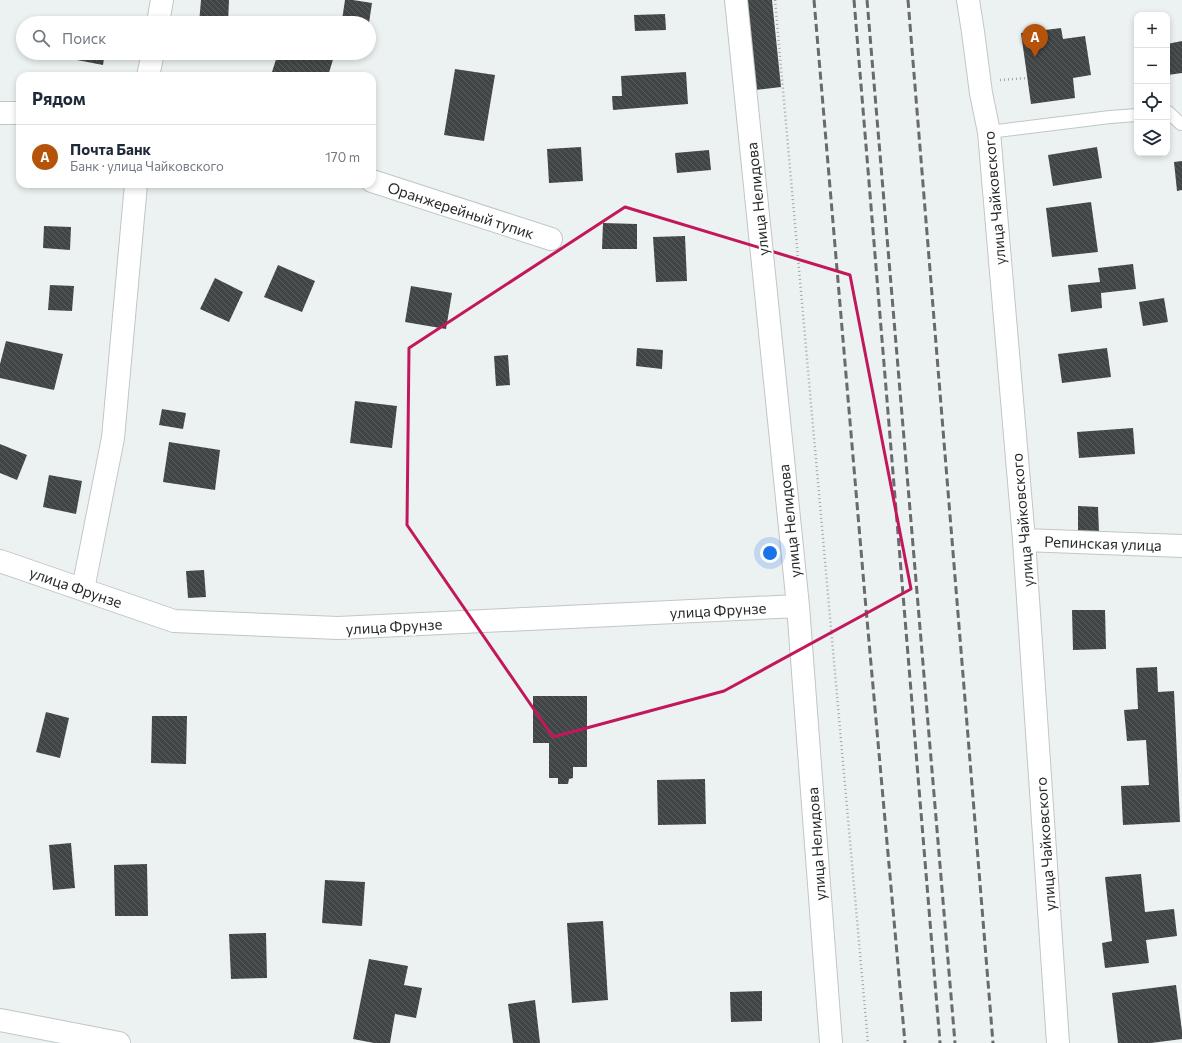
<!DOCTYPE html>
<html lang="ru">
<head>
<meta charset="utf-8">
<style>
	:root { --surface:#fff; --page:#f2f2f3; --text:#1f2937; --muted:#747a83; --line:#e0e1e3; --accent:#b45309 }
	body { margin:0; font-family:Commissioner,sans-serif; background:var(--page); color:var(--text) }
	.controls { position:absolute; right:12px; top:12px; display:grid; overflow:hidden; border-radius:8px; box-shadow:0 2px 6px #0003 }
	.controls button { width:36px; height:36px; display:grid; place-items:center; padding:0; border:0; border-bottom:1px solid var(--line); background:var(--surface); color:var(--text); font:20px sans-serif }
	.you { position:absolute; left:770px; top:553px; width:14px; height:14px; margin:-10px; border:3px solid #fff; border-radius:50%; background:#1a73e8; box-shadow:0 0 0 6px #1a73e833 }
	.badge { display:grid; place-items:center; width:26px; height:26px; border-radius:50%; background:var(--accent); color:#fff; font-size:13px; font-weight:700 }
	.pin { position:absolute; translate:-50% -33px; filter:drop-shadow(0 1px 2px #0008) }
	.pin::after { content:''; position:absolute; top:21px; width:14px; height:12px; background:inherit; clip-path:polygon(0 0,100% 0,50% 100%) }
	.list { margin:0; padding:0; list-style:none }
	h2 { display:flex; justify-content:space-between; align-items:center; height:52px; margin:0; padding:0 16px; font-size:17px }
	h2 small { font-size:13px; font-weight:400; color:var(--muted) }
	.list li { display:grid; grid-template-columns:26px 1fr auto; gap:12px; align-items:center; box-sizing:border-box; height:64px; padding:0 16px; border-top:1px solid var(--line) }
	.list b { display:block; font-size:15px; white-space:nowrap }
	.list p { margin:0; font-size:13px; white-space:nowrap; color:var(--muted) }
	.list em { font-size:13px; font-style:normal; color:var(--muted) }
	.icon { flex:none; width:22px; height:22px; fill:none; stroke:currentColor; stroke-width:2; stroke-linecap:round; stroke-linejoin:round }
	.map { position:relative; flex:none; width:1182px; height:1043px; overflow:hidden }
	.search { position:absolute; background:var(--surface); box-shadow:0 2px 6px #0003; left:16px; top:16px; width:360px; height:44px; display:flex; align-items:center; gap:10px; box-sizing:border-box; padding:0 14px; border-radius:22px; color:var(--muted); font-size:15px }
	.panel { position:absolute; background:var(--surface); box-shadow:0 2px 6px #0003; left:16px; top:72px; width:360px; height:116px; border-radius:12px }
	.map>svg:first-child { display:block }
	.building { fill:url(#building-back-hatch) }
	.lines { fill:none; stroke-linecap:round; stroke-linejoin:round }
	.lane-casing { stroke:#c1c6c6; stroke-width:14 }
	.street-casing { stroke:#c1c6c6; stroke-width:24 }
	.path { stroke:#a3a7a7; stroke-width:2.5; stroke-dasharray:1 3; stroke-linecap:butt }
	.lane { stroke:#fff; stroke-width:12 }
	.street { stroke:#fff; stroke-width:22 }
	.rail { stroke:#686b6b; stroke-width:3; stroke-dasharray:8 4; stroke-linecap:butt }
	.marked { fill:none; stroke:#c2185b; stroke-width:3; stroke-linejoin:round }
	.labels { text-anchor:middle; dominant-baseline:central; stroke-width:4; stroke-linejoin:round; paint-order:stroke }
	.street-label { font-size:15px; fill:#292b2b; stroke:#fff }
</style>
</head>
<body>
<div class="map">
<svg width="1182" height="1043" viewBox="0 0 1182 1043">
	<defs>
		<pattern id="building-back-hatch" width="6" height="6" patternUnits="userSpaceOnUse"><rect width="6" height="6" fill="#414545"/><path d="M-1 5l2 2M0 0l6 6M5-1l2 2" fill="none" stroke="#5a5d5d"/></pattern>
	</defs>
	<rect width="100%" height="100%" fill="#ecf1f1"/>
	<path class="building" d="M201 0H229L228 23H199Z
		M345 0H353L372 3 369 23 342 20Z
		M746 0H772L781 87 755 90Z
		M665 14 666 30 635 31 634 15Z
		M1061 28 1063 39 1085 36 1091 75 1073 78 1075 98 1031 104 1021 33Z
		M1182 41V73L1168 75 1167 44Z
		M79 53H105L103 65 77 60Z
		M278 53H335L328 76H287L272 72Z
		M455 69 495 75 484 141 444 135Z
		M686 72 688 104 613 110 612 96H622L621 76Z
		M581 147 583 181 549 183 547 149Z
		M1097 147 1102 178 1053 186 1048 155Z
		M709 150 711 170 677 173 675 153Z
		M1182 161V190L1177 191 1174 162Z
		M1091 202 1098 252 1052 257 1046 208Z
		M603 223 637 224V249H602Z
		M44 226 71 227 70 250 43 248Z
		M685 236 687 281 656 282 653 237Z
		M1133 264 1136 289 1101 293 1102 308 1071 312 1068 285 1100 282 1098 268Z
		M278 265 315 281 302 312 264 297Z
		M215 278 243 292 229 322 200 309Z
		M50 285 74 286 72 311 48 310Z
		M411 286 452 293 446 329 405 322Z
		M1164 298 1168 322 1143 326 1139 302Z
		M6 341 63 354 54 390 0 378V364Z
		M637 348 663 350 662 369 636 366Z
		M1107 348 1111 377 1062 383 1058 354Z
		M508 355 510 385 496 386 494 356Z
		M355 401 397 406 392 448 350 443Z
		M162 409 186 413 183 429 159 425Z
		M1133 428 1135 454 1079 458 1077 432Z
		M169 442 220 450 215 490 163 482Z
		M0 444 27 455 17 480 0 473Z
		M49 475 82 481 76 514 43 507Z
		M1078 506 1098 507 1099 532H1078Z
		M204 570 206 597 188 598 186 571Z
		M1072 610H1105L1106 649 1073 650Z
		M1157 667 1158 692 1174 691 1180 822 1123 825 1121 786 1149 785 1146 740 1127 741 1124 710 1138 709 1136 668Z
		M533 696H587V767H573V778L569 779 568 784H558V778H549V743H533Z
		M46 712 69 718 60 758 36 752Z
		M152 716H187L186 764 151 763Z
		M705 779 706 824 658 825 657 780Z
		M71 843 75 888 53 890 49 845Z
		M147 864 148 916H115L114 865Z
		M1141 874 1145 912 1174 909 1177 936 1146 940 1149 963 1105 968 1102 943 1112 941 1105 877Z
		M325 880 365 882 362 926 322 923Z
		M603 921 608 1000 572 1003 567 923Z
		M266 933 267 978 231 979 229 934Z
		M369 959 408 966 404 985 422 988 416 1018 395 1014 390 1043H374L353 1039Z
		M1176 985 1182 1031V1039L1151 1043H1118L1112 993Z
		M762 991V1021L731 1022 730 992Z
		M535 1000 540 1043H513L508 1004Z"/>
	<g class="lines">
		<defs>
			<path id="lane" d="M1167 113 1168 112 1181 124 1182 123
				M989 132 1110 117 1137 115"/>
			<path id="street" d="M736 0 798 606 831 1043
				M968 0 973 32 981 93 989 132 1024 540 1058 1043
				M158 23 162 0
				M148 76 153 53
				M0 113H20
				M372 181 551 239
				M1024 540 1182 546
				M0 561 174 621 338 628 798 606
				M83 589 113 438 136 184
				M0 1020 119 1043"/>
		</defs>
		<use href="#lane" class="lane-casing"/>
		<use href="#street" class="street-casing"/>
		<path class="path" d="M775 0 868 1043
			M1000 80 1027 78"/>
		<use href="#lane" class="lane"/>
		<use href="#street" class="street"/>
		<path class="rail" d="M814 0 865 597 905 1043
			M854 0 940 1043
			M867 0 955 1043
			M908 0 993 1043"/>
	</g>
	<path class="marked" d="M625 207 850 275 911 589 724 691 553 737 407 525 409 348Z"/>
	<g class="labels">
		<g class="street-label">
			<text transform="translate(994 198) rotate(-95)">улица Чайковского</text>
			<text transform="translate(757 199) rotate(-96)">улица Нелидова</text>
			<text transform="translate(461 210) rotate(18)">Оранжерейный тупик</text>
			<text transform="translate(1022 520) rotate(-95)">улица Чайковского</text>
			<text transform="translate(789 521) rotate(-96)">улица Нелидова</text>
			<text transform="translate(1103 543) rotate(2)">Репинская улица</text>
			<text transform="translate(76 587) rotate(19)">улица Фрунзе</text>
			<text transform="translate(718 610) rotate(-3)">улица Фрунзе</text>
			<text transform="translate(394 626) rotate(-3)">улица Фрунзе</text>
			<text transform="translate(816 844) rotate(-94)">улица Нелидова</text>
			<text transform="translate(1045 844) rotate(-94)">улица Чайковского</text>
		</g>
	</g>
</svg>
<div class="controls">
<button>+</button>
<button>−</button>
<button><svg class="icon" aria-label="locate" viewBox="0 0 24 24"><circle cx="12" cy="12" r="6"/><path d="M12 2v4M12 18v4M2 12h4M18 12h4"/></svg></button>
<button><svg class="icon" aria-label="layers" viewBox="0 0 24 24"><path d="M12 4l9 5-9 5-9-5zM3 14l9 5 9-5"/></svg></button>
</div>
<div class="you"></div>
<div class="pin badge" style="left:1035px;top:57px">A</div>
<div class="search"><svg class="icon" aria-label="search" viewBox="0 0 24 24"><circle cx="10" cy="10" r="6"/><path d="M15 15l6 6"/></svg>Поиск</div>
<section class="panel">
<h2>Рядом<small></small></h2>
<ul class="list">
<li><span class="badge">A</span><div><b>Почта Банк</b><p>Банк · улица Чайковского</p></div><em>170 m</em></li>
</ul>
</section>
</div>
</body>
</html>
